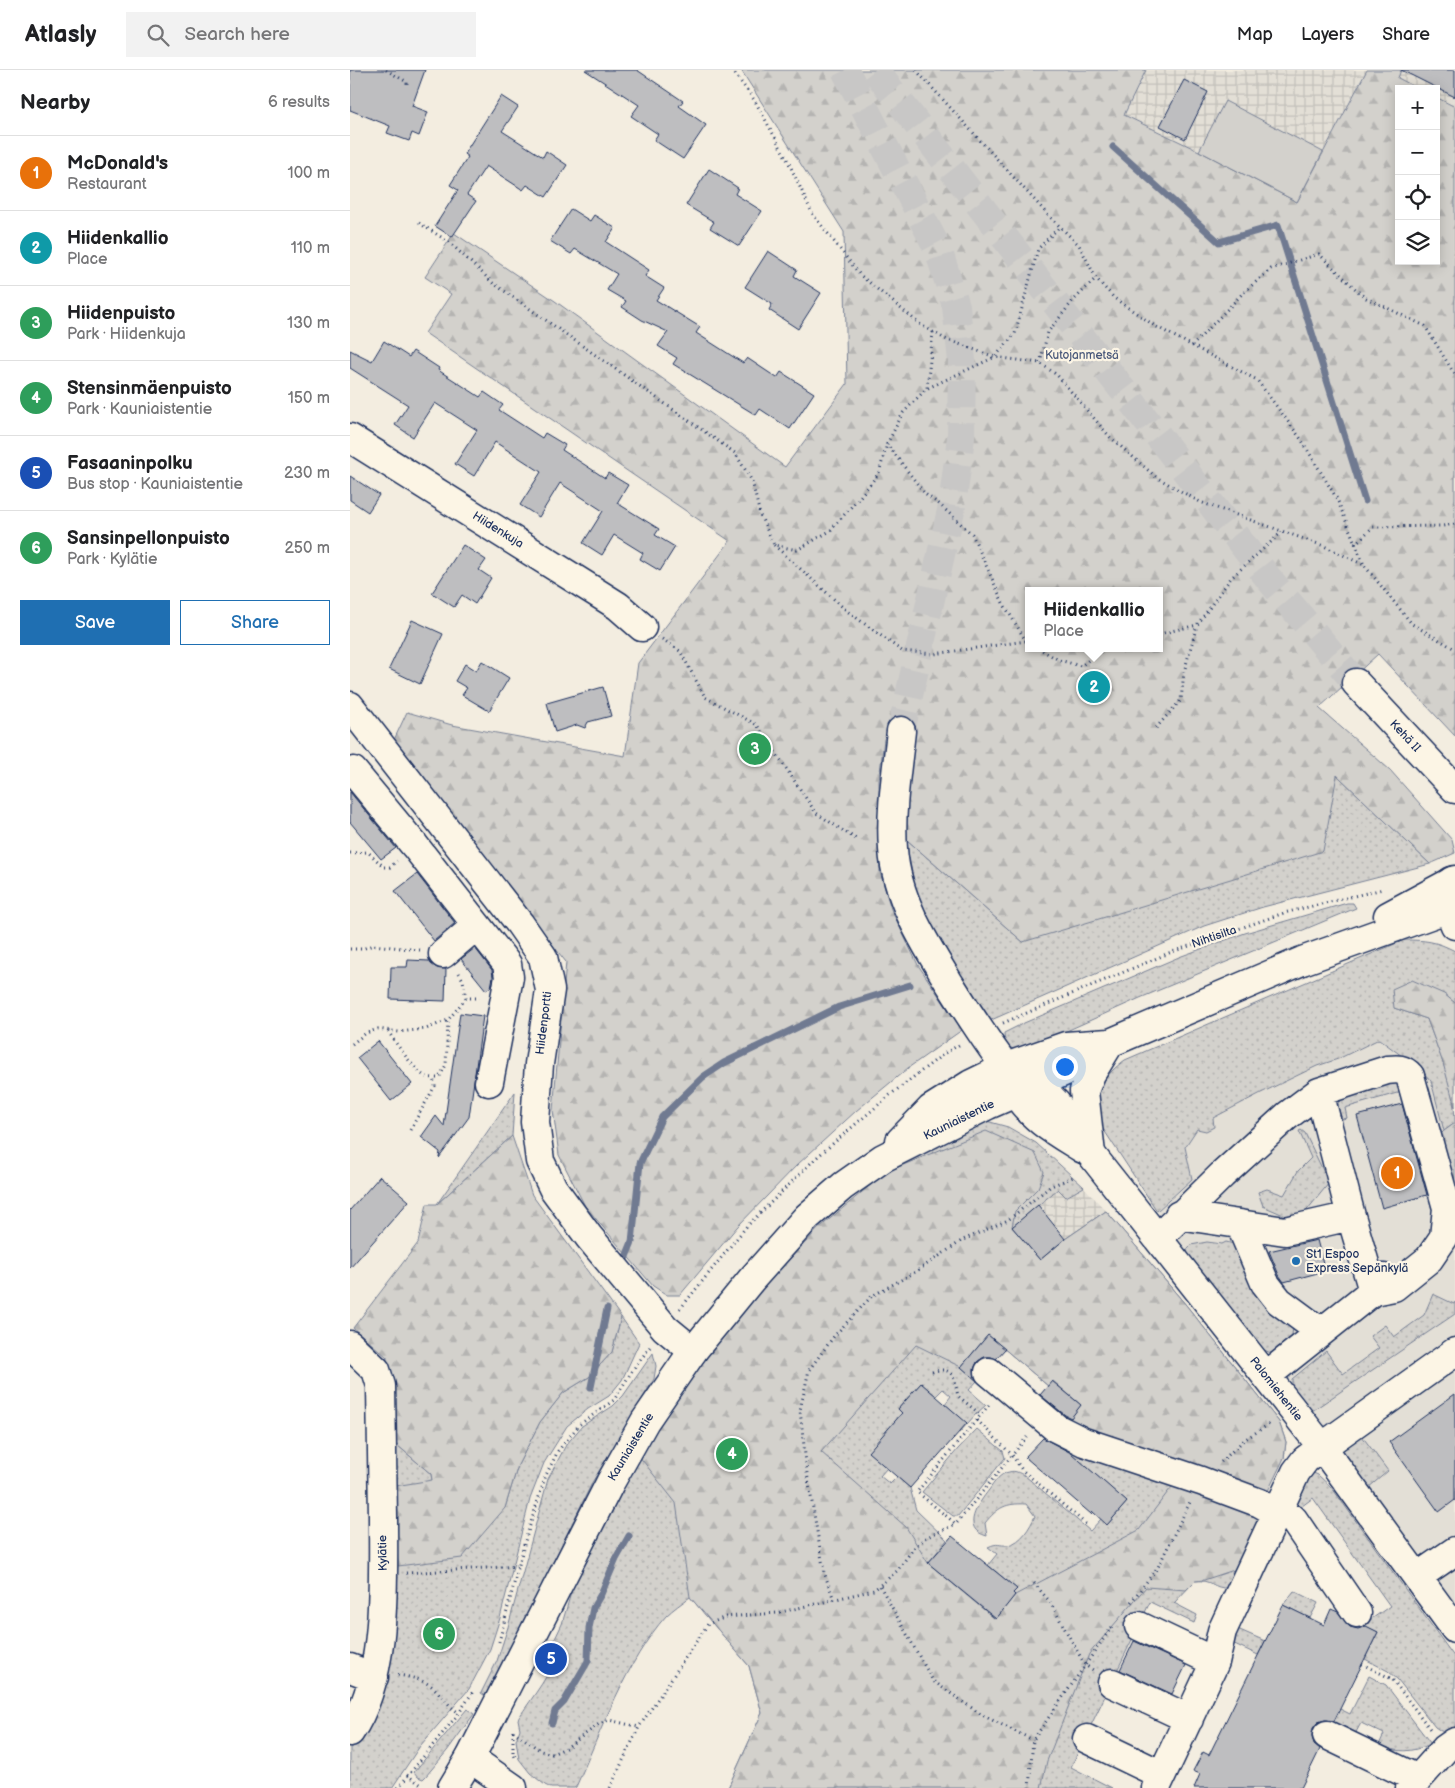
<!DOCTYPE html>
<html lang="en">
<head>
<meta charset="utf-8">
<style>
	:root { --surface:#fff; --page:#f2f2f2; --text:#202124; --muted:#757577; --line:#e0e0e0; --accent:#1f6fb2 }
	body { margin:0; font-family:"Balsamiq Sans",sans-serif; background:var(--page); color:var(--text) }
	.controls { position:absolute; right:15px; top:15px; display:grid; overflow:hidden; border-radius:0px; box-shadow:0 2px 12px #0003 }
	.controls button { width:45px; height:45px; display:grid; place-items:center; padding:0; border:0; border-bottom:1px solid var(--line); background:var(--surface); color:var(--text); font:25px sans-serif }
	.you { position:absolute; left:714px; top:996px; width:18px; height:18px; margin:-12px; border:4px solid #fff; border-radius:50%; background:#1a73e8; box-shadow:0 0 0 8px #1a73e833 }
	.badge { display:grid; place-items:center; width:32px; height:32px; border-radius:50%; background:var(--accent); color:#fff; font-size:16px; font-weight:700 }
	.pin { position:absolute; translate:-50% -50%; border:2px solid #fff; box-shadow:0 1px 5px #0006 }
	.popup { position:absolute; left:675px; top:517px; width:138px; height:65px; box-sizing:border-box; display:grid; place-content:center; border-radius:0px; background:var(--surface); filter:drop-shadow(0 1px 4px #0005); font-size:16px; white-space:nowrap; color:var(--muted) }
	.popup b { font-size:19px; color:var(--text) }
	.popup::after { content:''; position:absolute; left:50%; top:100%; margin-left:-10px; border:10px solid transparent; border-top-color:var(--surface) }
	.list { margin:0; padding:0; list-style:none }
	h2 { display:flex; justify-content:space-between; align-items:center; height:65px; margin:0; padding:0 20px; font-size:21px }
	h2 small { font-size:16px; font-weight:400; color:var(--muted) }
	.list li { display:grid; grid-template-columns:32px 1fr auto; gap:15px; align-items:center; box-sizing:border-box; height:75px; padding:0 20px; border-top:1px solid var(--line) }
	.list b { display:block; font-size:19px; white-space:nowrap }
	.list p { margin:0; font-size:16px; white-space:nowrap; color:var(--muted) }
	.list em { font-size:16px; font-style:normal; color:var(--muted) }
	.actions { display:flex; gap:10px; padding:15px 20px }
	.actions a { flex:1; padding:11px 0; border:1px solid var(--accent); border-radius:0px; text-align:center; font-size:18px; color:var(--accent) }
	.actions .main { background:var(--accent); color:#fff }
	.icon { flex:none; width:28px; height:28px; fill:none; stroke:currentColor; stroke-width:2; stroke-linecap:round; stroke-linejoin:round }
	.map { position:relative; flex:none; width:1105px; height:1718px; overflow:hidden }
	header { display:flex; align-items:center; gap:30px; box-sizing:border-box; height:70px; padding:0 25px; background:var(--surface); border-bottom:1px solid var(--line) }
	header strong { font-size:24px }
	nav { display:flex; gap:28px; margin-inline-start:auto; font-size:18px }
	.search { width:350px; height:45px; background:var(--page); display:flex; align-items:center; gap:12px; box-sizing:border-box; padding:0 18px; border-radius:0px; color:var(--muted); font-size:19px }
	main { display:flex }
	aside { flex:1; background:var(--surface) }
	.map>svg:first-child { display:block }
	.built { fill:#e3dfd6 }
	.industrial { fill:url(#industrial-grid) }
	.grass { fill:url(#grass-dots); stroke:#778095 }
	.forest { fill:url(#forest-firs); stroke:#778095; fill-rule:evenodd }
	.pitch { fill:#d3d1cc; stroke:#778095 }
	.lines { fill:none; stroke-linecap:round; stroke-linejoin:round }
	.stream { stroke:#707a91; stroke-width:7 }
	.building { fill:#bebec0; stroke:#1b2f5e }
	.highway-tunnel { stroke:#c8c7c6; stroke-width:28; stroke-dasharray:28 14; stroke-linecap:butt }
	.minor-casing { stroke:#1b2f5e; stroke-width:31 }
	.major-casing { stroke:#1b2f5e; stroke-width:31 }
	.highway-casing { stroke:#1b2f5e; stroke-width:31 }
	.path { stroke:#1b2f5e; stroke-width:3; stroke-dasharray:1 4; stroke-linecap:butt }
	.minor { stroke:#fcf5e5; stroke-width:28 }
	.major { stroke:#fcf5e5; stroke-width:28 }
	.highway { stroke:#fcf5e5; stroke-width:28 }
	.poi-dot { fill:#1f6fb2; stroke:#fcf5e5; stroke-width:2 }
	.labels { text-anchor:middle; dominant-baseline:central; stroke-width:4.5; stroke-linejoin:round; paint-order:stroke }
	.park-label { font-size:12px; fill:#49587a; stroke:#fcf5e5 }
	.street-label { font-size:12px; fill:#1b2f5e; stroke:#fcf5e5 }
	.poi-label { font-size:12px; fill:#1b2f5e; stroke:#fcf5e5; text-anchor:start }
</style>
</head>
<body>
<header>
<strong>Atlasly</strong>
<div class="search"><svg class="icon" aria-label="search" viewBox="0 0 24 24"><circle cx="10" cy="10" r="6"/><path d="M15 15l6 6"/></svg>Search here</div>
<nav><a>Map</a><a>Layers</a><a>Share</a></nav>
</header>
<main>
<aside>
<h2>Nearby<small>6 results</small></h2>
<ul class="list">
<li><span class="badge" style="background:#e8710a">1</span><div><b>McDonald's</b><p>Restaurant</p></div><em>100 m</em></li>
<li><span class="badge" style="background:#0f9aa8">2</span><div><b>Hiidenkallio</b><p>Place</p></div><em>110 m</em></li>
<li><span class="badge" style="background:#2e9e5b">3</span><div><b>Hiidenpuisto</b><p>Park · Hiidenkuja</p></div><em>130 m</em></li>
<li><span class="badge" style="background:#2e9e5b">4</span><div><b>Stensinmäenpuisto</b><p>Park · Kauniaistentie</p></div><em>150 m</em></li>
<li><span class="badge" style="background:#1a4fb4">5</span><div><b>Fasaaninpolku</b><p>Bus stop · Kauniaistentie</p></div><em>230 m</em></li>
<li><span class="badge" style="background:#2e9e5b">6</span><div><b>Sansinpellonpuisto</b><p>Park · Kylätie</p></div><em>250 m</em></li>
</ul>
<div class="actions"><a class="main">Save</a><a>Share</a></div>
</aside>
<div class="map">
<svg width="1105" height="1718" viewBox="0 0 1105 1718">
	<defs>
		<pattern id="industrial-grid" width="8" height="8" patternUnits="userSpaceOnUse" patternTransform="scale(1.25)"><rect width="8" height="8" fill="#e3dfd6"/><path d="M0 4h8M4 0v8" fill="none" stroke="#c2c0ba"/></pattern>
		<pattern id="grass-dots" width="8" height="8" patternUnits="userSpaceOnUse" patternTransform="scale(1.25)"><rect width="8" height="8" fill="#d3d1cc"/><path d="M2 2h.1M6 6h.1" fill="none" stroke="#b5b4b2" stroke-width="1.8" stroke-linecap="round"/></pattern>
		<pattern id="forest-firs" width="22" height="20" patternUnits="userSpaceOnUse" patternTransform="scale(1.25)"><rect width="22" height="20" fill="#d3d1cc"/><path d="M5 1l3.5 6h-7zM16 11l3.5 6h-7z" fill="#b5b4b2"/></pattern>
	</defs>
	<rect width="100%" height="100%" fill="#f3ede0"/>
	<filter id="ink" filterUnits="userSpaceOnUse"><feTurbulence type="fractalNoise" baseFrequency=".02" numOctaves="2"/><feDisplacementMap in="SourceGraphic" scale="10" xChannelSelector="R" yChannelSelector="G"/><feConvolveMatrix kernelMatrix="1 2 1 2 8 2 1 2 1" color-interpolation-filters="sRGB"/></filter>
	<g filter="url(#ink)">
		<path class="built" d="M1029 969 1071 1000 1081 1011 1094 1061 1087 1069 1105 1143V1537L962 1341 838 1185 807 1141 842 1109 835 1077 847 1059 863 1048 911 1023 967 996 988 989Z"/>
		<path class="industrial" d="M796 0H1017L947 132 849 81 774 45Z
			M1051 0H1105V37L1086 27V19H1069L1047 8Z
			M734 1117 756 1141 690 1190 662 1157 708 1119 716 1127Z"/>
		<path class="grass" d="M987 705 1080 794 913 837 854 856 639 951C616 913 590 876 572 836 563 815 560 792 556 769L673 872Z
			M997 833H1003L1006 838 790 928 672 981C661 980 654 975 654 963L674 953 829 887 895 863Z
			M1054 870C1075 870 1086 871 1105 881V933L1094 924 1044 938 1077 949C1089 983 1105 1018 1105 1053L1094 1061 1081 1011 1071 1000 1029 969 988 989 967 996 911 1023 863 1048 864 1057 856 1061 847 1059 835 1077 842 1109 807 1141 746 1048C745 1021 753 1006 775 990Z
			M1048 1011 1052 1025 1047 1023 995 1038 997 1048 992 1049C988 1038 985 1032 994 1024Z
			M165 1022 162 1066 87 1134Z
			M633 1050 658 1057 686 1073 734 1117 716 1127 708 1119 662 1157 690 1190 715 1169 756 1141 836 1235 929 1352 936 1372 934 1388 731 1335 703 1311 698 1316 638 1265 611 1297 627 1311 619 1320 636 1335 626 1344 609 1363 604 1359 612 1349 595 1334 601 1326 593 1319 586 1326 571 1313 548 1339 552 1343 519 1382 537 1398 530 1406 540 1414 547 1407 560 1418 566 1440 597 1470 578 1493 645 1549 665 1525 663 1523 667 1519 638 1495 647 1484 638 1477C648 1472 649 1476 658 1475 672 1472 680 1457 685 1446L676 1434C656 1433 648 1437 635 1453L637 1466C610 1459 628 1434 639 1420 644 1413 650 1403 659 1402 665 1400 669 1403 674 1405L740 1461 751 1449 758 1454 777 1432 704 1369 911 1446 878 1518C864 1519 861 1509 845 1511L824 1533 847 1545 844 1553 800 1532 721 1697 762 1718H378L412 1643 399 1596 340 1527C332 1533 323 1539 316 1546 277 1590 250 1663 226 1717L224 1718H201L195 1715 180 1703 169 1689 166 1670 170 1659 168 1649C183 1626 202 1603 210 1577L203 1573 212 1554 225 1509 289 1386 536 1102 584 1072Z
			M951 1060 955 1063 979 1113 949 1150H945L913 1136 908 1122 917 1119 934 1125 948 1101 961 1088 949 1061Z
			M857 1172 872 1174 876 1172 888 1175 943 1256 942 1266 921 1283 914 1280 838 1185 837 1179 841 1175Z
			M1083 1224 1104 1234 1105 1232V1244L962 1341 942 1315V1309L976 1281 993 1304 1029 1278 1020 1266 1035 1255 1044 1267 1074 1245Z
			M271 1247 289 1273 272 1310 259 1326 238 1339 217 1356 194 1393 180 1429 150 1548 140 1579 119 1619 70 1676 42 1718H0V1675L14 1654 33 1363 81 1404 82 1410 155 1438 168 1395 190 1352 213 1323 239 1307 262 1282Z
			M303 1283 306 1296 304 1309 243 1411 137 1627 131 1623 147 1591 158 1557 198 1409 216 1375 232 1356 263 1336 273 1326Z
			M627 1359 653 1381 655 1388 608 1446H603L572 1422 608 1379Z
			M1012 1366 1038 1401 1018 1418 991 1381Z
			M961 1402 968 1405 982 1418 1105 1588V1659L1098 1663 1091 1661 1085 1657 1048 1610 1038 1601 1015 1589 1028 1562 1013 1555 1040 1536 963 1428 948 1439 946 1427Z
			M944 1521 968 1533 960 1548 933 1535Z
			M883 1557 915 1571 908 1585 876 1570Z
			M1019 1606 1036 1615 1081 1674C1059 1683 1051 1682 1028 1677L1034 1664 1011 1653 1004 1666 982 1654 990 1639 1000 1644Z
			M117 1639 124 1644 97 1681 76 1706 73 1709 68 1707 64 1702Z"/>
		<path class="forest" d="M391 0H796L774 45 849 81 947 132 1017 0H1051L1048 8 1069 19H1049V191H1086V27L1105 37V666L1028 584 969 638 1040 700 1102 770 1105 783 1080 794 987 705 973 781 673 872 556 769V713L537 664 534 669 529 710 530 802 541 839 568 895 612 960 558 998 506 1041 447 1095 387 1157 330 1225H317L303 1216 235 1136 209 1085 203 1040 216 892 43 672 57 642 102 655 275 686 288 593 380 471 75 263 101 224 75 207 104 163 205 231 435 397 497 314 494 162ZM679 521H809V578H679Z
			M1062 910 1094 924 1105 933V1037L1093 993 1077 949 1044 938 1042 919Z
			M1105 1053V1143L1086 1069 1094 1061Z
			M636 1061 685 1083 694 1102 688 1118 665 1141 662 1157 690 1190 715 1169 756 1141 836 1235 929 1352 936 1372 934 1388 917 1423 713 1356 731 1335 703 1311 698 1316 638 1265 611 1297 566 1275 471 1382 556 1457 578 1493 645 1549 665 1525 789 1460 827 1410 911 1446 887 1499 854 1510 845 1511 836 1520 796 1517 739 1584 697 1691 691 1718H378L412 1643 399 1596 340 1527 326 1433 289 1386 328 1325 392 1240 469 1158 536 1102Z
			M162 1066 182 1125 271 1247 262 1282 239 1307 213 1323 190 1352 168 1395 155 1438 112 1488 48 1496 45 1416 82 1410 81 1404 33 1363 37 1287 3 1258 68 1173 77 1134H87Z"/>
		<path class="pitch" d="M875 31 973 82 947 132 849 81Z"/>
		<g class="lines">
			<path class="stream" d="M763 77 869 172 928 155 1015 431
				M273 1194 282 1172 290 1093 312 1047 353 1007 374 993 489 937 560 915
				M241 1317 257 1239
				M202 1653 205 1641 214 1632 238 1591 239 1558 243 1538 251 1524 266 1489 279 1466"/>
		</g>
		<path class="building" d="M0 0H75L62 36 78 42 69 66 62 63 59 71 37 63 40 56 0 40Z
			M235 0H287L333 31 329 36 356 55 333 89 304 70 308 64 281 46 289 35Z
			M1051 0H1105V27Z
			M834 10 858 22 835 69 810 56Z
			M151 26 168 37 152 61 193 87 196 81 217 95 196 127 177 115 173 120 136 96 117 125 126 131 102 167 85 156 108 120 100 115 118 87 114 84Z
			M359 99 388 118 385 124 412 141 389 176 360 158 364 152 336 135Z
			M221 139 240 151 244 145 265 158 256 172 299 200 295 206 314 218 306 230 350 257 346 263 393 293 397 288 427 308 431 302 464 323 440 359 410 339 406 345 323 294 327 288 308 276 318 262 292 250 272 237 276 231 257 220 267 204 225 179 221 184 200 171Z
			M418 181 447 200 444 206 471 223 448 259 419 240 422 234 395 217Z
			M34 271 59 287 63 281 89 298 88 300 130 327 134 322 153 335 149 340 192 368 195 363 215 375 212 380 255 408 258 403 278 415 267 433 309 459 305 465 325 477 310 501 290 489 293 483 264 465 252 485 233 473 253 441 210 413 189 447 170 435 191 402 145 372 124 406 105 394 127 360 85 333 63 367 45 355 58 335 0 298V280L22 291Z
			M0 406 29 425 18 442 0 430Z
			M113 475 136 490 129 500 141 508 125 534 112 525 104 537 82 523Z
			M62 550 93 564 70 614 39 599Z
			M132 591 159 608 139 641 112 625 117 618 105 611 115 594 126 601Z
			M253 617 261 646 238 652 235 658 227 655 205 662 197 633Z
			M0 722 46 778 31 789 0 752Z
			M67 804 105 853 84 871 45 821Z
			M125 878 142 900 143 907 141 917 136 920 111 889Z
			M58 890 79 891 81 894 87 898 96 899 95 931 40 929 41 897H57Z
			M110 943 133 946 119 1047 89 1088 90 1082 71 1067 86 1046 94 1056Z
			M28 971 62 1014 41 1031 7 988Z
			M1052 1034 1077 1125 1032 1138 1007 1046Z
			M30 1106 59 1131 0 1198V1140Z
			M688 1135 715 1169 690 1190 662 1157Z
			M967 1170 975 1201 934 1212 929 1205 919 1181Z
			M638 1265 655 1279 646 1289 641 1287H634L627 1292 624 1300 627 1311 611 1297Z
			M702 1311 731 1335 721 1348 715 1345 690 1325Z
			M571 1313 617 1353 560 1418 518 1382 552 1343 548 1339Z
			M1105 1324V1430L1089 1442 1039 1372Z
			M693 1368 721 1383 777 1432 757 1455 743 1442 741 1444 675 1387Z
			M602 1466 667 1519 663 1523 665 1525 646 1549 578 1493Z
			M933 1535 974 1555 981 1539 988 1542 1000 1557 1008 1559 1016 1556 1028 1562 984 1651 975 1650 968 1652 963 1658 962 1667 964 1674 970 1679 951 1718H844L850 1704 843 1701 853 1682 859 1685Z
			M784 1571 836 1595 822 1624 770 1600Z"/>
		<g class="lines">
			<path class="highway-tunnel" d="M495 0 588 179 606 236 612 291 611 367 602 436 551 661
				M525 0 919 509 1006 613"/>
			<defs>
				<path id="minor" d="M0 368 268 536 292 557
					M0 636 170 854 193 887 200 920 189 994 185 1052 190 1091 203 1118 239 1167 315 1258 343 1281
					M3 701 65 776 157 894 159 907 139 1012
					M93 884 126 856
					M657 1001C660 1008 662 1017 666 1023 681 1049 709 1064 733 1079
					M668 1004 686 1013 706 1033 741 1084 972 1377 1105 1559
					M969 1022 1001 1146 1023 1221
					M829 1145 935 1161 1001 1146
					M890 1154 915 1213 929 1231 971 1262
					M808 1168 872 1105 937 1046 969 1022 1037 1000C1047 999 1053 998 1060 1006L1097 1138 1094 1167 1079 1189 1044 1217 1023 1221
					M0 1275 26 1300 31 1316C32 1360 32 1403 33 1446 33 1510 38 1608 0 1662
					M639 1302 706 1358 734 1372 851 1411 910 1433 926 1442 943 1449 1007 1543
					M916 1306 1023 1221 1034 1208
					M1067 1507 1105 1481
					M789 1556 865 1592
					M0 1598 24 1607
					M762 1613 839 1649
					M977 1665 1068 1709
					M737 1669 812 1705
					M120 1688 163 1718
					M806 1718 865 1592 872 1561 946 1402 955 1390 972 1377 1105 1282
					M1060 1718 1095 1679 1105 1672"/>
				<path id="major" d="M1038 846 1105 810
					M550 1071 581 1039 621 1014 656 997 716 976 759 973
					M741 1084 734 1021 741 1004 757 978
					M102 1718 120 1688 260 1413 295 1351 343 1281 401 1210 457 1147 493 1116 533 1088 638 1035 725 997 760 973 952 891 1105 836"/>
				<path id="highway" d="M1006 613 1105 719
					M551 661C547 699 540 740 543 779 546 827 574 872 598 911 617 941 635 970 656 997
					M1102 811C1097 830 1097 837 1105 855"/>
			</defs>
			<use href="#minor" class="minor-casing"/>
			<use href="#major" class="major-casing"/>
			<use href="#highway" class="highway-casing"/>
			<path class="path" d="M36 0 57 12V17
				M382 0 405 31 438 91 462 143 510 205 571 255 595 269 645 287 690 293 707 305 760 367 806 407 850 432 974 476 1014 495
				M566 0 699 146 729 175 746 208 764 228 805 256 907 310 951 369 987 429 1014 495 1062 554 1105 579
				M69 153 99 172 143 213 385 383 402 411 410 445 424 475 447 480 480 461 509 428 529 403 537 374
				M583 262 577 318 553 343 537 374 575 424 589 434 622 464 653 533 676 571 679 573
				M842 276 892 224 921 199 969 184 1014 227 1075 256 1105 305
				M690 293 698 262 722 232 746 208
				M578 318 645 287 665 264 688 179 710 156
				M1005 474 1023 457 1093 456 1105 454
				M424 475 497 541 552 581 584 584 676 571
				M809 564 847 555 881 508 932 462
				M312 569 330 581 355 627 407 655 466 743 506 769
				M688 578 709 590 731 596 754 578
				M806 658 831 630 834 602 847 555
				M0 783 18 782 34 797H40L47 791
				M0 879H12L23 875 70 880
				M109 903 113 910 116 928
				M653 953 819 883 934 843 1033 819
				M38 961C44 971 64 999 73 1005 78 1008 83 1008 89 1008L96 995 98 950
				M2 974 16 963 28 959 49 962 76 959 98 950 116 928H130
				M60 1060 85 1016 83 1008
				M330 1239 396 1157 466 1088 540 1025 595 983 609 975
				M582 1302C604 1295 604 1308 608 1326L631 1345
				M639 1335 567 1422 606 1454 677 1367
				M627 1350 662 1385 672 1400 737 1455
				M871 1392 894 1370 921 1353
				M56 1503 168 1496
				M684 1513 700 1532 735 1595 743 1600
				M530 1516 583 1611 632 1645 683 1670
				M484 1530 474 1502 457 1403 450 1340 459 1300 485 1265 522 1226 567 1201 613 1170 658 1150 701 1116 726 1106
				M781 1532 808 1497 840 1432
				M149 1572 175 1471 196 1405 208 1381 229 1355 264 1330 282 1301 300 1277
				M1012 1594 1042 1609 1080 1659
				M48 1605C61 1607 76 1610 86 1620 94 1629 99 1636 109 1643
				M163 1661V1682L166 1689
				M163 1661 191 1681 202 1684 216 1678 249 1654 259 1650 289 1657
				M57 1705 73 1716
				M48 1718 109 1643 124 1620
				M260 1718 289 1657 358 1554 376 1547 427 1543 524 1520 547 1501 563 1479 575 1468 606 1454
				M679 1718 683 1670 764 1554"/>
			<use href="#minor" class="minor"/>
			<use href="#major" class="major"/>
			<use href="#highway" class="highway"/>
		</g>
	</g>
	<circle class="poi-dot" cx="946" cy="1191" r="5"/>
	<g class="labels">
		<g class="park-label">
			<text x="732" y="285">Kutojanmetsä</text>
		</g>
		<g class="street-label">
			<text transform="translate(148 460) rotate(32)">Hiidenkuja</text>
			<text transform="translate(1055 666) rotate(47)">Kehä II</text>
			<text transform="translate(864 867) rotate(-19)">Nihtisilta</text>
			<text transform="translate(194 953) rotate(-83)">Hiidenportti</text>
			<text transform="translate(609 1050) rotate(-26)">Kauniaistentie</text>
			<text transform="translate(926 1319) rotate(52)">Palomiehentie</text>
			<text transform="translate(281 1377) rotate(-59)">Kauniaistentie</text>
			<text transform="translate(33 1483) rotate(-91)">Kylätie</text>
		</g>
		<g class="poi-label">
			<text x="956" y="1184">St1 Espoo<tspan x="956" dy="14">Express Sepänkylä</tspan></text>
		</g>
	</g>
</svg>
<div class="controls">
<button>+</button>
<button>−</button>
<button><svg class="icon" aria-label="locate" viewBox="0 0 24 24"><circle cx="12" cy="12" r="6"/><path d="M12 2v4M12 18v4M2 12h4M18 12h4"/></svg></button>
<button><svg class="icon" aria-label="layers" viewBox="0 0 24 24"><path d="M12 4l9 5-9 5-9-5zM3 14l9 5 9-5"/></svg></button>
</div>
<div class="you"></div>
<div class="pin badge" style="left:1047px;top:1103px;background:#e8710a">1</div>
<div class="pin badge" style="left:744px;top:617px;background:#0f9aa8">2</div>
<div class="popup"><b>Hiidenkallio</b>Place</div>
<div class="pin badge" style="left:405px;top:679px;background:#2e9e5b">3</div>
<div class="pin badge" style="left:382px;top:1384px;background:#2e9e5b">4</div>
<div class="pin badge" style="left:201px;top:1589px;background:#1a4fb4">5</div>
<div class="pin badge" style="left:89px;top:1564px;background:#2e9e5b">6</div>
</div>
</main>
</body>
</html>
